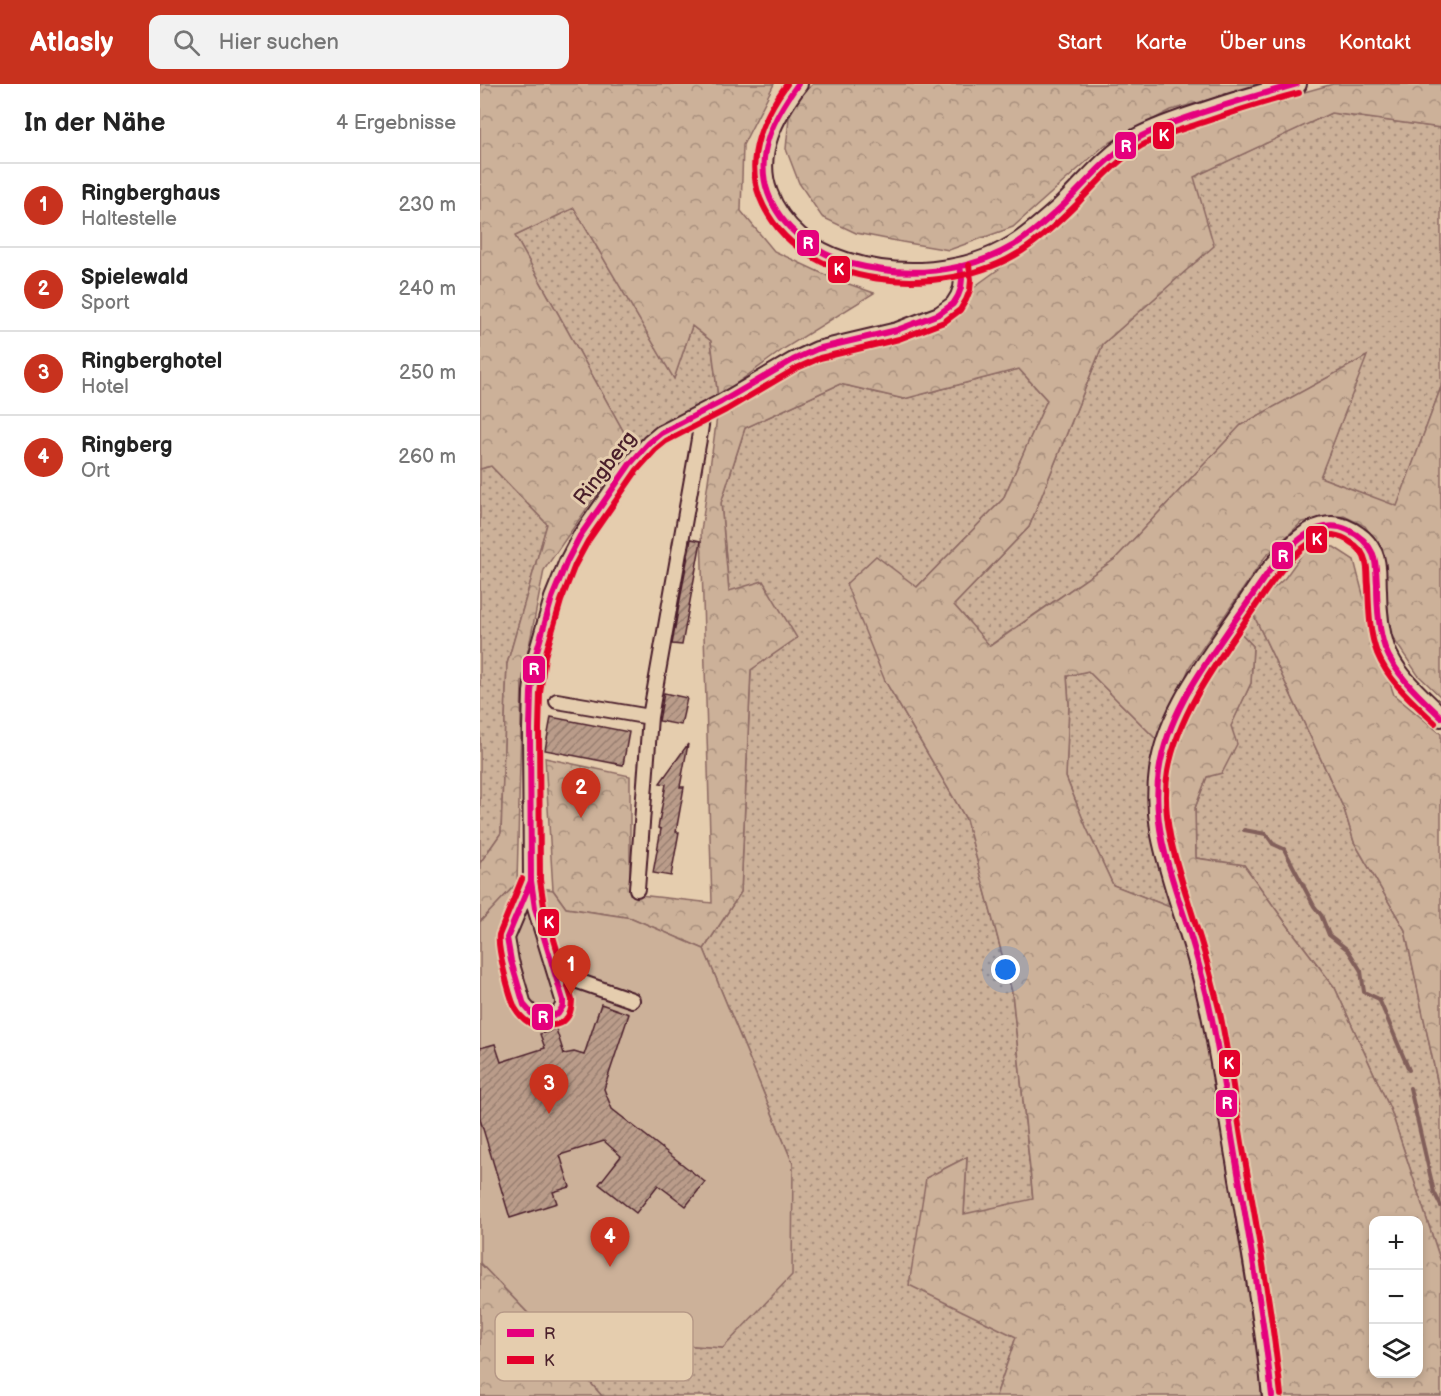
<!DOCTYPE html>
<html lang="de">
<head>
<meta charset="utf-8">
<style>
	:root { --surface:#fff; --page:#f2f2f2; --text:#222; --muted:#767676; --line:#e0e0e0; --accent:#c8321e }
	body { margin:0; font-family:"Balsamiq Sans",sans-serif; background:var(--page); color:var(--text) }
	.controls { position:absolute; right:18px; bottom:18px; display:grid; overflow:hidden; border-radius:12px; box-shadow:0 3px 9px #0003 }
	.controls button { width:54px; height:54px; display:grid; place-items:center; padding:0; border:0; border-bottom:2px solid var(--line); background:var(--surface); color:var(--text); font:30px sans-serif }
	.you { position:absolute; left:526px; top:886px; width:21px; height:21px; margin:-15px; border:4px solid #fff; border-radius:50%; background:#1a73e8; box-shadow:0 0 0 9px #1a73e833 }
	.badge { display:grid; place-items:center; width:39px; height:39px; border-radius:50%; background:var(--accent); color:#fff; font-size:20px; font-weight:700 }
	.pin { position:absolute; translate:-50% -50px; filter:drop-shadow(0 2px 3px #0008) }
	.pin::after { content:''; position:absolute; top:32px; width:21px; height:18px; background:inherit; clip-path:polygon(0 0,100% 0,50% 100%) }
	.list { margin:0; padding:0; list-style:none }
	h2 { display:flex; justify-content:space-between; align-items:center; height:78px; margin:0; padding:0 24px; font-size:26px }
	h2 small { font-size:20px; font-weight:400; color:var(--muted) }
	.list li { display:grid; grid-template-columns:39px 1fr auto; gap:18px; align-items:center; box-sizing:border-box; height:84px; padding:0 24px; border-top:2px solid var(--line) }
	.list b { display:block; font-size:22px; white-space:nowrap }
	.list p { margin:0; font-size:20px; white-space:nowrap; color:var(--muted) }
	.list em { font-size:20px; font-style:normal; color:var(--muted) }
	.icon { flex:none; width:33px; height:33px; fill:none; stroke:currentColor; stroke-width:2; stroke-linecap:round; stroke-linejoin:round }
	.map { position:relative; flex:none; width:961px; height:1312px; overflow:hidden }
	header { display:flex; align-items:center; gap:36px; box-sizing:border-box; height:84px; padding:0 30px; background:var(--accent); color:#fff }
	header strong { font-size:28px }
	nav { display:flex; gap:33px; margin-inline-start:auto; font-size:21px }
	.search { width:420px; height:54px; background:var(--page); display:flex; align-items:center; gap:15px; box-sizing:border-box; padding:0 21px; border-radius:12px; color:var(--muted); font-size:22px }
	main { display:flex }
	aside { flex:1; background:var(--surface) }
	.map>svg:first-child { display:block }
	.grass { fill:url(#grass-dots); stroke:#8b6862; stroke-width:1.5 }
	.forest { fill:url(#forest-crowns); stroke:#8b6862; stroke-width:1.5; fill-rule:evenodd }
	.garden { fill:#ccb199; stroke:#8b6862; stroke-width:1.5 }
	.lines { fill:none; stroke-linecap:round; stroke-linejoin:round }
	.stream { stroke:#825f5a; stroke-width:4 }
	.building { fill:url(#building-hatch); stroke:#4a1f2b; stroke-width:1.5 }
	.minor-casing { stroke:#4a1f2b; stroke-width:18 }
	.major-casing { stroke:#4a1f2b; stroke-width:22 }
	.minor { stroke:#e5cdae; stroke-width:14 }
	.major { stroke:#e5cdae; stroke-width:18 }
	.bus-1-casing { stroke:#e5cdae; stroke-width:10 }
	.bus-2-casing { stroke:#e5cdae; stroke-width:10 }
	.bus-1 { stroke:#e5007d; stroke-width:6 }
	.bus-2 { stroke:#e4002b; stroke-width:6 }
	.labels { text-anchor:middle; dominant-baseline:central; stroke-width:6; stroke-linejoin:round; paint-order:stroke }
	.street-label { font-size:21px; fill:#4a1f2b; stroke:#e5cdae }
	.key { fill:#e5cdae; stroke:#b69987; stroke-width:1.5 }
	.key-label { font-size:16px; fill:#4a1f2b }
	.line-badge { stroke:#e5cdae; stroke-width:2 }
	.badge-label { font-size:16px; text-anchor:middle; font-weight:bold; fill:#fff }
</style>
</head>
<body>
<header>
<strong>Atlasly</strong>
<div class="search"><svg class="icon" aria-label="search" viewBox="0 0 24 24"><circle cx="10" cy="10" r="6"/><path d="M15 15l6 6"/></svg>Hier suchen</div>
<nav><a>Start</a><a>Karte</a><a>Über uns</a><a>Kontakt</a></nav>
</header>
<main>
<aside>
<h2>In der Nähe<small>4 Ergebnisse</small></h2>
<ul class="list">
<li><span class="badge">1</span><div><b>Ringberghaus</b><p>Haltestelle</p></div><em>230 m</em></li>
<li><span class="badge">2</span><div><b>Spielewald</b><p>Sport</p></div><em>240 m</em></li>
<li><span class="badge">3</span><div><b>Ringberghotel</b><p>Hotel</p></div><em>250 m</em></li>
<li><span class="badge">4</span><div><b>Ringberg</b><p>Ort</p></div><em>260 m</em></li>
</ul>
</aside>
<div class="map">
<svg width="961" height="1312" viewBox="0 0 961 1312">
	<defs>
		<pattern id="grass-dots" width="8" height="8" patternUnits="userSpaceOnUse" patternTransform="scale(1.5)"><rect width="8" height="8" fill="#ccb199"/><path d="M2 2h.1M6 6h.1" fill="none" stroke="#a88f7d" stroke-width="1.8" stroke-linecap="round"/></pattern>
		<pattern id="forest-crowns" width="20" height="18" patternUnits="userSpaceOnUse" patternTransform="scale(1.5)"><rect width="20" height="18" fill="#ccb199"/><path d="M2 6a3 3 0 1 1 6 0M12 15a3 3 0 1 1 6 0" fill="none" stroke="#a88f7d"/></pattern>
		<pattern id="building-hatch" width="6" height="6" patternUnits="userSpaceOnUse" patternTransform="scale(1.5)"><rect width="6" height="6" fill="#ba9c8a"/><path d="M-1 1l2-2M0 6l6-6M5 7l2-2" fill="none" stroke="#997f71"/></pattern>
	</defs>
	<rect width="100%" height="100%" fill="#e5cdae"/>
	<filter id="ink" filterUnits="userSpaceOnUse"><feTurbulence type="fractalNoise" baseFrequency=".0167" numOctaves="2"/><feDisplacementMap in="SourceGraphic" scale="12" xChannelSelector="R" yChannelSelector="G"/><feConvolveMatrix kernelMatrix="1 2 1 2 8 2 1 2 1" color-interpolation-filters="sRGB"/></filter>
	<g filter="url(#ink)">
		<path class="grass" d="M851 29 961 44V303L917 423 840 393 886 273 761 341 635 475 509 562 474 521 549 443 623 260 733 162 713 93Z
			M94 124 194 294 212 242 231 257 238 313 151 361 35 152Z
			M539 285 567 316 523 415 437 503 405 597 486 735 532 908 553 1116 484 1131 487 1073 446 1094 536 1253 516 1312H122L69 1251 243 1264 313 1080 224 865 261 808 271 586 249 508 241 419 265 344 360 300 424 315Z
			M11 382 67 440 27 580 21 749 0 779V385Z
			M771 525 864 725 874 758 925 846 961 1015V1178L911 1027 855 904 805 838 764 781 716 774 715 724 727 692 771 599 773 562 757 545Z
			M608 587 679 658 695 825 633 801 606 743 586 693 589 620 587 592Z"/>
		<path class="forest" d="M0 0H294L263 61 261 127 294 167 352 194 394 209 305 264 238 313 231 257 212 242 194 295 94 124 35 152 151 361 64 486 42 598 37 799 0 838V779L21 749 27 580 67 440 11 382 0 385Z
			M333 0H787L691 26 625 61 533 143 469 166 422 158 376 149 342 133 319 99 306 65 310 23Z
			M853 0H961V44L851 29 714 93 734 162 623 260 549 443 474 521 510 562 635 475 761 341 887 272 840 393 917 422 961 303V613L938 591 911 551 901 466 885 442 864 432 822 438 785 473 710 582 679 658 608 587 587 592 589 620 586 693 606 743 633 801 695 825 723 932 780 1286 781 1312H516L536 1253 429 1201 446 1094 487 1073 484 1130 553 1115 532 908 486 735 405 597 366 500 396 472 437 503 523 415 567 316 539 285 424 315 360 300 265 344 241 419 249 507 283 497 317 554 271 586 261 808 224 865 152 834 86 824 73 806 65 674 150 692V810L232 819 221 448 237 333 330 280 456 245 498 200 577 143 638 80 667 60 699 43Z
			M828 462 854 463 874 476 894 553 914 611 961 650V1015L925 846 874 758 864 725 771 525 805 494Z
			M757 545 773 562 771 599 751 642 757 660 742 689 727 693 715 724 716 774 764 781 805 838 855 904 911 1027 961 1178V1312H799L693 772 684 722 688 677 704 631ZM894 1136H938V1290H894Z
			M0 1179 69 1251 122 1312H0Z"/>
		<path class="garden" d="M37 799 73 806 86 824 152 834 224 865 313 1080 312 1191 243 1264 69 1251 0 1179V838Z"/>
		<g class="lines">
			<path class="stream" d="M764 746 786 750 793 760 804 765 834 822 841 831 849 851 868 866 881 887 884 908 899 915 929 986
				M930 1004 954 1108 961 1122"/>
		</g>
		<path class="building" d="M211 455 221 457 202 561 192 560Z
			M184 609 207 614 201 641 179 637Z
			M71 633 149 648 143 681 65 666Z
			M208 660 200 703H204L196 748H199L191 792 173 789 181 745 178 744 186 700 180 699Z
			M121 920 149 930 124 1005 132 1025 225 1098 206 1122 178 1101 156 1129 119 1100 141 1072 124 1057 80 1071 90 1103 73 1108 77 1119 30 1134 0 1035V964L15 960 21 978 65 964 60 950 76 945 84 970 94 968 104 971Z"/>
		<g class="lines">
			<defs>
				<path id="minor" d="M77 617 170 633
					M51 797 27 854 31 877 44 921 52 930 58 933H66L78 930 83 922V916L55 824 51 797 50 645 51 608 56 570 72 514 87 477 100 452 150 380 169 359 181 349 241 318 313 276 337 265 417 246 459 230 473 220 478 212 481 204 482 195 480 182
					M157 805 170 633 219 355 223 328
					M77 894H89L152 916"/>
				<path id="major" d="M318 0C295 31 273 69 288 109 301 144 331 167 366 178 420 195 486 191 534 161 550 151 565 137 580 124 605 100 627 71 657 54 678 43 699 36 721 29 752 18 784 9 817 0
					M792 1312C784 1233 769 1155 756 1077 746 1022 740 967 727 913 719 876 706 840 695 804 683 764 673 730 679 687 687 631 722 586 753 540 767 521 778 500 794 482 816 456 844 426 878 452 884 456 890 464 893 470 898 481 896 494 897 506 897 525 899 546 905 564 915 592 941 613 961 633"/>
			</defs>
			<use href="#minor" class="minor-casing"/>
			<use href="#major" class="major-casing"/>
			<use href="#minor" class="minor"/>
			<use href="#major" class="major"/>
			<defs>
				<path id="bus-1" d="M318 0C295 32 274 69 288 109 301 145 336 170 372 180 426 194 485 190 534 161 551 151 566 137 580 124 606 100 627 71 658 54 678 43 700 36 721 29 753 18 785 9 817 0
					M51 797 55 824 83 916V922L78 930 66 933H58L52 930 44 921 31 877 27 854Z
					M51 797 50 645 51 608 56 570 72 514 87 477 100 452 150 380 169 359 181 349 241 318 313 276 337 265 417 246 459 230 473 220 478 212 481 204 482 195 480 182
					M792 1312C783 1227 767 1143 753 1059 746 1016 740 973 731 930 725 901 717 873 708 844 692 794 671 741 679 688 687 630 724 582 756 535 768 519 778 502 790 486 808 465 836 431 868 446 879 451 888 459 893 470 897 480 896 490 897 500 897 521 898 544 905 564 916 592 940 613 961 633"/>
				<path id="bus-2" d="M307 0C283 33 264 73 280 114 318 209 466 216 542 167 562 154 580 137 597 120 617 99 636 77 661 62 680 51 703 45 724 38 756 27 787 17 819 9
					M42 795 19 851C17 864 29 910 35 924 38 929 43 935 48 938 56 944 75 943 84 937 90 932 92 923 92 916L64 822 60 796 59 645 60 609 65 572 81 517 95 481 108 457 157 386 175 366 186 357 246 326 317 284 340 274 419 255 464 238 480 226 486 216 490 206 491 196 489 181
					M801 1311C792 1227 777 1143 762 1059 755 1016 749 972 740 929 733 900 726 871 716 842 701 792 679 739 688 687 700 620 749 563 785 508 798 489 827 450 853 451 859 452 865 454 870 458 878 462 884 470 886 479 888 486 887 494 888 501 889 524 889 548 897 569 909 598 933 618 955 639"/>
			</defs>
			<use href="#bus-1" class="bus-1-casing"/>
			<use href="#bus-2" class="bus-2-casing"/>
			<use href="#bus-1" class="bus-1"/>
			<use href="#bus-2" class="bus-2"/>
		</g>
	</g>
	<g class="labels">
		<g class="street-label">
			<text transform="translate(125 384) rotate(-52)">Ringberg</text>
		</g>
	</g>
	<rect x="15" y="1228" width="198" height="69" rx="9" class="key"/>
	<rect x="27" y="1245" width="27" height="8" fill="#e5007d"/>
	<rect x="27" y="1272" width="27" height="8" fill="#e4002b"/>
	<g class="key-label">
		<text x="64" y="1255">R</text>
		<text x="64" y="1282">K</text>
	</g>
	<g class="line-badge">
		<rect x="672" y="37" width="23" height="29" rx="6" fill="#e4002b"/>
		<rect x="634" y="47" width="23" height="29" rx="6" fill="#e5007d"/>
		<rect x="316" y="145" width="24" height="28" rx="6" fill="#e5007d"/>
		<rect x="347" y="171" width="24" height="29" rx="6" fill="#e4002b"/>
		<rect x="825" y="441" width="23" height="29" rx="6" fill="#e4002b"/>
		<rect x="791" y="457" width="23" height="29" rx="6" fill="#e5007d"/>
		<rect x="42" y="571" width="24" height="29" rx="6" fill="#e5007d"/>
		<rect x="57" y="824" width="23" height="29" rx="6" fill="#e4002b"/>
		<rect x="51" y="919" width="23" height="28" rx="6" fill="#e5007d"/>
		<rect x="738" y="965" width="23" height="29" rx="6" fill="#e4002b"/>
		<rect x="735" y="1005" width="23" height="29" rx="6" fill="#e5007d"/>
	</g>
	<g class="badge-label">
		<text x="684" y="57">K</text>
		<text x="646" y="68">R</text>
		<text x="328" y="165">R</text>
		<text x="359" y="191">K</text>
		<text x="837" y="461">K</text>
		<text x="803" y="478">R</text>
		<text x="54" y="591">R</text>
		<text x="69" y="844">K</text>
		<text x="63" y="939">R</text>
		<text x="749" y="985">K</text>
		<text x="747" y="1025">R</text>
	</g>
</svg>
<div class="controls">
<button>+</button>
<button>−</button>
<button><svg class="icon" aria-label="layers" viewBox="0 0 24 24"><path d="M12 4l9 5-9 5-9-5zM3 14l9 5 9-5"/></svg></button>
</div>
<div class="you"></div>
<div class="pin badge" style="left:91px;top:911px">1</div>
<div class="pin badge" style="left:101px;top:734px">2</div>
<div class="pin badge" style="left:69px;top:1030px">3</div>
<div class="pin badge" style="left:130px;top:1183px">4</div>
</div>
</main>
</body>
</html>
